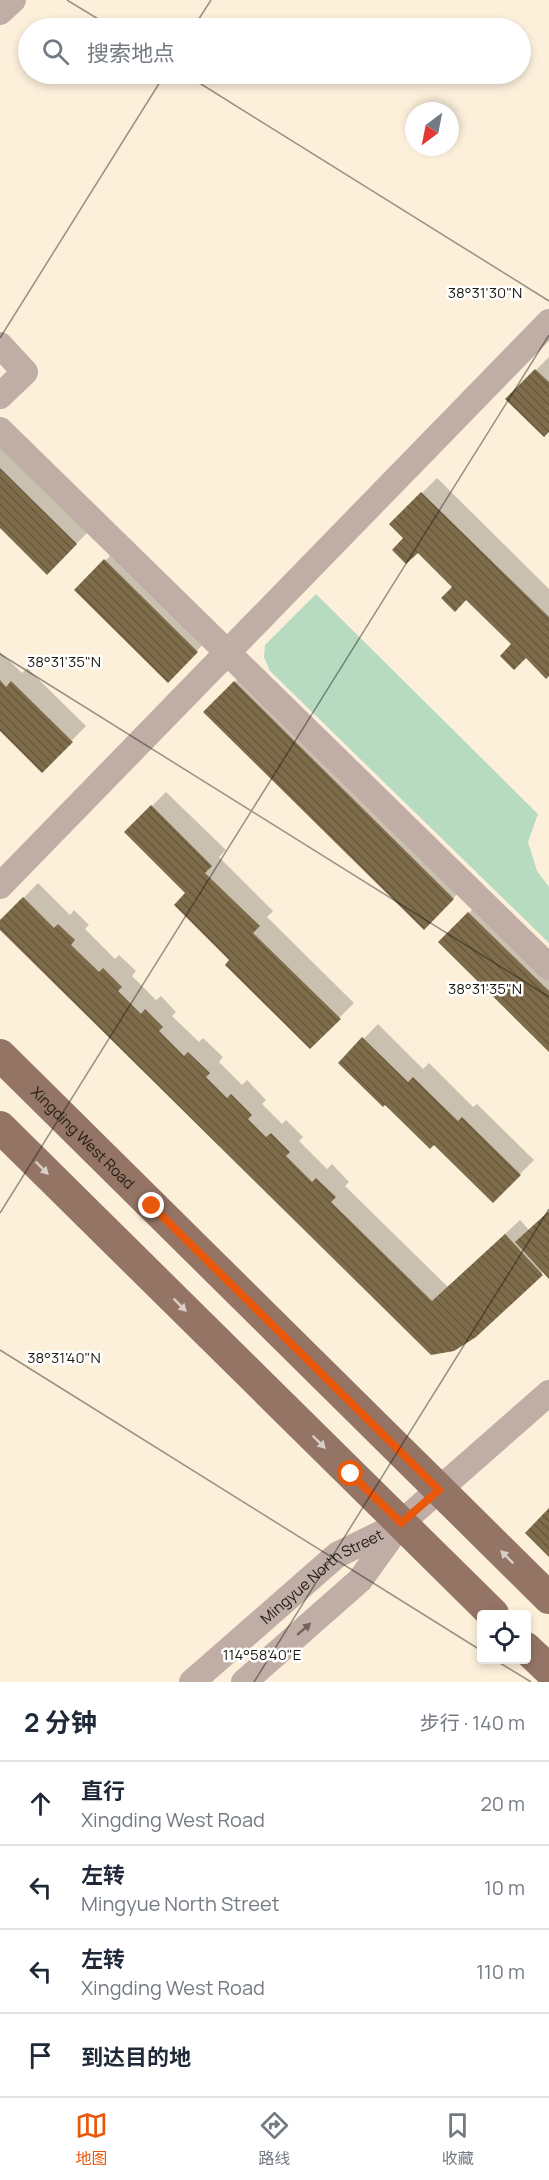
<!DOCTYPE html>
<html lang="zh">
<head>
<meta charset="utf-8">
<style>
	:root { --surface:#fff; --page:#f6f6f7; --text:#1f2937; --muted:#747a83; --line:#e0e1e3; --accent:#ea580c }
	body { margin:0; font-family:Manrope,"Noto Sans SC",sans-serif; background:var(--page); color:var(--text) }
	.controls { position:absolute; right:18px; bottom:18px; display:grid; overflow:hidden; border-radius:6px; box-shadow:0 3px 9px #0003 }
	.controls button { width:54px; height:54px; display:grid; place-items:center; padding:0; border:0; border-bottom:2px solid var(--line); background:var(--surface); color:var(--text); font:30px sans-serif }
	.compass { position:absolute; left:405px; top:102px; width:54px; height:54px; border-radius:50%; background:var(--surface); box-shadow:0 3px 9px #0003; rotate:212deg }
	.stop { position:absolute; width:18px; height:18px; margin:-14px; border:4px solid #ea580c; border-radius:50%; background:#fff }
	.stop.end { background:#ea580c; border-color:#fff; box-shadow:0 2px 6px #0008 }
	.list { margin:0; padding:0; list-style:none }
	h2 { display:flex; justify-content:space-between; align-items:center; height:78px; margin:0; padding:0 24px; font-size:26px }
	h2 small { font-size:20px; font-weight:400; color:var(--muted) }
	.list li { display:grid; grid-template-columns:39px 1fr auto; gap:18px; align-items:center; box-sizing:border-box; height:84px; padding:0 24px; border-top:2px solid var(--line) }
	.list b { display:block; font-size:22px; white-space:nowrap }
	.list p { margin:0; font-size:20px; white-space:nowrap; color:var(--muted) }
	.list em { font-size:20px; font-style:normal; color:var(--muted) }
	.icon { flex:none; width:33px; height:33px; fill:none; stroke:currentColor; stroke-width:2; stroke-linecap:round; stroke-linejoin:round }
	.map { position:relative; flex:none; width:549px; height:1682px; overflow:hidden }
	.search { position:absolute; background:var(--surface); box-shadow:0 3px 9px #0003; left:18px; right:18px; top:18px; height:66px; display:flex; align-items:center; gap:15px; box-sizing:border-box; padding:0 21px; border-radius:33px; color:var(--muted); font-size:22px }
	.sheet { height:414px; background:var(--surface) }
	nav { display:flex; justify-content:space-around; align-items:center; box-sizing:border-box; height:84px; border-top:2px solid var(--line); background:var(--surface); font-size:16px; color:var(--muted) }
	nav a { display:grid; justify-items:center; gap:3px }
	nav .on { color:var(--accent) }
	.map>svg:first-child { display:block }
	.green { fill:#b6dbc0 }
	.shadow { fill:#0003 }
	.building { fill:url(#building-back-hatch) }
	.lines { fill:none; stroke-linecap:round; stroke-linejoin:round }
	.minor { stroke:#c0ada5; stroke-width:26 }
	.major { stroke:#947465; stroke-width:32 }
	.oneway { fill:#dacec9 }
	.oneway2 { fill:#70645c }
	.route { stroke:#ea580c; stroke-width:8 }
	.ticks { fill:none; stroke:#1f1b13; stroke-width:1.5; stroke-opacity:0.45 }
	.labels { text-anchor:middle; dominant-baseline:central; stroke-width:5; stroke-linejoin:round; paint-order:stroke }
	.street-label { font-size:15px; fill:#1f1b13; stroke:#fff }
	.ticks-label { font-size:15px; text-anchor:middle; fill:#1f1b13; stroke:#fff; stroke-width:5; stroke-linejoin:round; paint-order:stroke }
</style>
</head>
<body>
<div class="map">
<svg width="549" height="1682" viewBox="0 0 549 1682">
	<defs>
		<pattern id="building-back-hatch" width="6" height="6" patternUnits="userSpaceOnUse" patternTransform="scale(1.5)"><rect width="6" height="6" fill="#7f6c4b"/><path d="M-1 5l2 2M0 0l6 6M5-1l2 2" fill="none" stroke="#67583d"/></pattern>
	</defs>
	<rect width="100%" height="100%" fill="#fdf0db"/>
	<path class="green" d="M316 594 538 814 528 842 537 871 549 887V943L270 671 264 657 265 645Z"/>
	<path class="shadow" d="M549 357V432L507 399Z
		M0 439 91 529 47 573 0 526Z
		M437 478 549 589V674L513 644 391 524Z
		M120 546 211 636 168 681 76 590Z
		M0 652 22 673 27 668 86 726 42 771 0 729Z
		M249 668 468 883 424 928 205 712Z
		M166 792 226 850 219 857 273 911 267 917 354 1003 310 1047 231 960 187 893 126 832Z
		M38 883 70 915 74 910 89 925 85 929 115 959 119 955 136 971 132 976 156 1000 161 996 176 1012 172 1016 199 1042 203 1038 223 1057 219 1062 242 1085 247 1080 266 1100 262 1104 282 1124 286 1120 303 1137 299 1141 327 1169 332 1164 349 1182 345 1186 448 1287 520 1220 529 1230 549 1212V1276L544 1271 475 1336 453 1349 0 928V922Z
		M484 898 549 962V1050L440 942Z
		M378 1024 423 1069 429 1063 473 1107 477 1104 534 1160 493 1201 434 1143 340 1063Z"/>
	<path class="building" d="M535 369 549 382V432L544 437 505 399Z
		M0 468 77 544 47 575 0 528Z
		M421 492 549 617V676L546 679 526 658 514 670 500 656 511 644 466 600 455 612 441 598 452 587 418 553 406 564 392 550 403 538 389 524Z
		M104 559 198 652 168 683 74 590Z
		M0 680 6 687 11 681 73 742 42 773 0 731Z
		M234 681 454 899 424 930 203 712Z
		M151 805 212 866 205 873 260 926 253 933 341 1019 310 1049 225 965 229 960 174 905 185 893 124 832Z
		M23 897 54 928 58 924 75 940 71 945 99 972 103 968 122 987 118 991 141 1014 145 1009 163 1027 159 1031 184 1056 188 1052 210 1073 206 1077 227 1098 231 1094 252 1115 248 1119 266 1137 271 1133 290 1152 286 1156 312 1182 316 1178 336 1197 331 1202 432 1301 505 1234 543 1275 476 1337 454 1351 431 1355 0 930V920Z
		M468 912 549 991V1052L438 942Z
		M362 1037 408 1082 413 1077 458 1121 462 1117 521 1175 493 1203 434 1145 430 1149 385 1105 383 1107 338 1063Z
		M549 1211V1279L515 1242Z
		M549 1508V1557L525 1533Z"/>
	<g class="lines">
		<g class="minor">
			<path d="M0 12 13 0"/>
			<path d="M0 345 25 372 0 396"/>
			<path d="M0 430 549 967"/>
			<path d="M0 886 549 322"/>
			<path id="s1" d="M192 1682 337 1555 398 1525"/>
			<path d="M244 1682 360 1580 401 1523 549 1393"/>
		</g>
		<g class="major">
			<path id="s2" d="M0 1055 549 1598"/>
			<path d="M0 1127 493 1614"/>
			<path d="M526 1648 549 1670"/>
		</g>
	</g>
	<defs><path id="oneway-solid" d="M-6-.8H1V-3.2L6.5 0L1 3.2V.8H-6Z" transform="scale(1.5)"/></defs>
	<g class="oneway">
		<use href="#oneway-solid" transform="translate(42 1168) rotate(45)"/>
		<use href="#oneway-solid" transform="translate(180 1305) rotate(45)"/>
		<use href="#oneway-solid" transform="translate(319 1442) rotate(45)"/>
		<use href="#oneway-solid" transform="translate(507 1557) rotate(-135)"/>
	</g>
	<use class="oneway2" href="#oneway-solid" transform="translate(304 1629) rotate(-41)"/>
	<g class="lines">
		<path class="route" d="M152 1206 439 1490 401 1523 351 1474"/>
	</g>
	<path class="ticks" d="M67 0 113 28M193 28 211 0M185 74 549 301M0 338 165 74M0 654 549 997M0 1213 549 335M0 1350 482 1651M495 1660 531 1682M254 1682 549 1209"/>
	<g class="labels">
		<g class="street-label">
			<text stroke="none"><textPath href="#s2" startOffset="117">Xingding West Road</textPath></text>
			<text stroke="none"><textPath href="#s1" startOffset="168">Mingyue North Street</textPath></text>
		</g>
	</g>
	<g class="ticks-label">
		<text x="485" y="298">38°31'30"N</text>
		<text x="64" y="667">38°31'35"N</text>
		<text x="485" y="994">38°31'35"N</text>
		<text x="64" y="1363">38°31'40"N</text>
		<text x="262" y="1660">114°58'40"E</text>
	</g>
</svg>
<div class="controls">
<button><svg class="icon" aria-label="locate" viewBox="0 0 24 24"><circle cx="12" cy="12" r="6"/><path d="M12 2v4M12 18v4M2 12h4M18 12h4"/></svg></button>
</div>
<svg class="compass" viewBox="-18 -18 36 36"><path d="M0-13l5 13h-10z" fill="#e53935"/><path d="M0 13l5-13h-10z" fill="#747a83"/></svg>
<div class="stop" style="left:351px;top:1474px"></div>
<div class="stop end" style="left:152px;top:1206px"></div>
<div class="search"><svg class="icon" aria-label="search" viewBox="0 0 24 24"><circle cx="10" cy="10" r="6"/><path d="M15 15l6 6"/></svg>搜索地点</div>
</div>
<section class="sheet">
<h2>2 分钟<small>步行 · 140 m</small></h2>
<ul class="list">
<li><svg class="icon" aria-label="ahead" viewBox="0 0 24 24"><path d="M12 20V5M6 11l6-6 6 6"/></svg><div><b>直行</b><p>Xingding West Road</p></div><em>20 m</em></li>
<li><svg class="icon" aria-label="left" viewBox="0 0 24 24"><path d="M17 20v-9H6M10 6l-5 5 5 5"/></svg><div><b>左转</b><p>Mingyue North Street</p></div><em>10 m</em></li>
<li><svg class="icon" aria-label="left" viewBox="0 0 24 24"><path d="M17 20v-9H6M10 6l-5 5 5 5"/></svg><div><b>左转</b><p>Xingding West Road</p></div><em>110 m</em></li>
<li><svg class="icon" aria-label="arrive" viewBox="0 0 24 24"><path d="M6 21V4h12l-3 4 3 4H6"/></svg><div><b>到达目的地</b></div></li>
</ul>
</section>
<nav>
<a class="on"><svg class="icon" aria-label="map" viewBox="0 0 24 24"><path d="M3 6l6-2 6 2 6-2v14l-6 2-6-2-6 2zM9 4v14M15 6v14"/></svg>地图</a>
<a><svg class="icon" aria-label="directions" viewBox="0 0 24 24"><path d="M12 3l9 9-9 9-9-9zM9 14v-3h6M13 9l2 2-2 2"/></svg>路线</a>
<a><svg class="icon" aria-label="saved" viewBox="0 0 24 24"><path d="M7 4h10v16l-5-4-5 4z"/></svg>收藏</a>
</nav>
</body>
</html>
